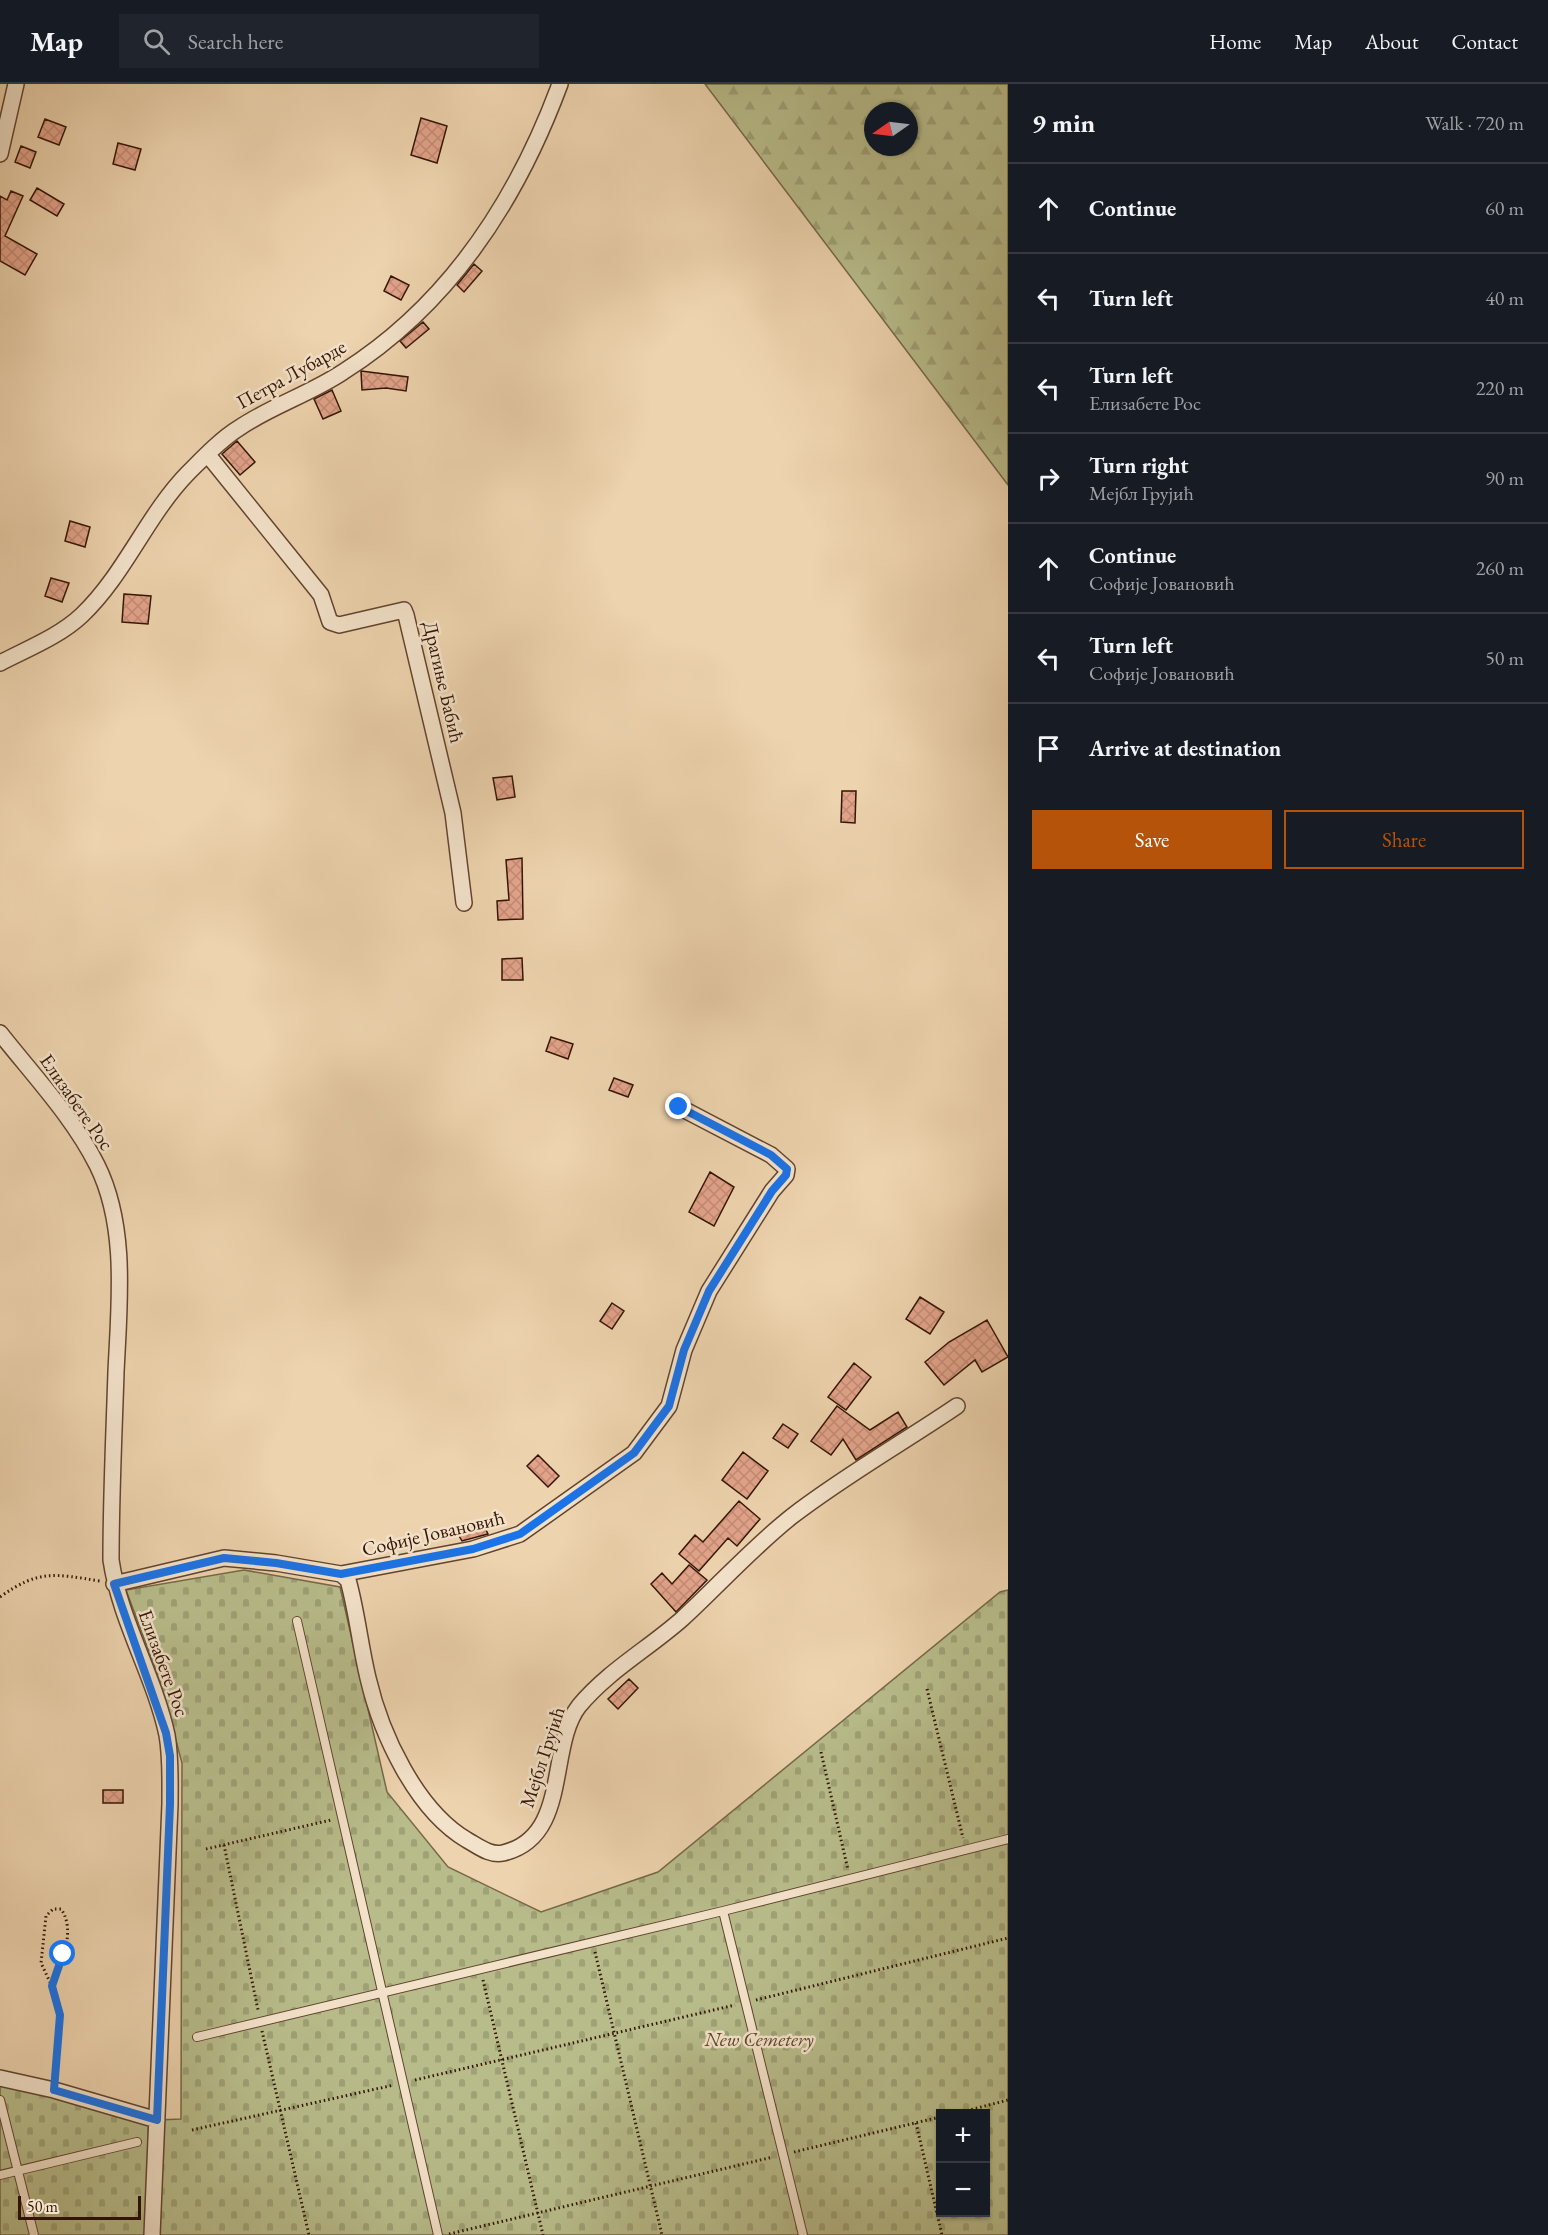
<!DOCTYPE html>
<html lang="en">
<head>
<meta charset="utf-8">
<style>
	:root { --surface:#171b24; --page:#20242c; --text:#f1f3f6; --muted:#9ea1a6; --line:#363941; --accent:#b45309 }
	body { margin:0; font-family:"EB Garamond",serif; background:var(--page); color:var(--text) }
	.controls { position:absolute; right:18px; bottom:18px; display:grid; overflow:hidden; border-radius:0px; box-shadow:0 2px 4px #0004 }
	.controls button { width:54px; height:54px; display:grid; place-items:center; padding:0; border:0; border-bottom:2px solid var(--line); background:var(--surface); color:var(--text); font:30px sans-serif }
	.compass { position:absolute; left:864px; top:18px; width:54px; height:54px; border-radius:50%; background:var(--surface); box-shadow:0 2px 4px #0004; rotate:256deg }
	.scale { position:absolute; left:18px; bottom:15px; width:123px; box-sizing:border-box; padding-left:6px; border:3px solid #341504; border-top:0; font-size:16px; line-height:21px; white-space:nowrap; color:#341504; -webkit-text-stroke:4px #f3e2ca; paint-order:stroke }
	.stop { position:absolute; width:18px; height:18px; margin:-14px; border:4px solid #1a73e8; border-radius:50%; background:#fff }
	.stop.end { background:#1a73e8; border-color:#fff; box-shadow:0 2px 6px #0008 }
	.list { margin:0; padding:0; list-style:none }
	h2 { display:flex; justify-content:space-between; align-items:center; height:78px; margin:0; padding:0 24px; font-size:26px }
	h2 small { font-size:20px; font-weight:400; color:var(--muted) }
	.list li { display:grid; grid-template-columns:39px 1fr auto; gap:18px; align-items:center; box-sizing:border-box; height:90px; padding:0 24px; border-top:2px solid var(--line) }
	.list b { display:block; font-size:22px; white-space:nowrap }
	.list p { margin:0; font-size:20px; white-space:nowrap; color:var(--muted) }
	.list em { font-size:20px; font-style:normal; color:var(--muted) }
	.actions { display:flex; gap:12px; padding:18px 24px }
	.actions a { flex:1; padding:14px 0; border:2px solid var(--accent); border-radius:0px; text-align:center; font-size:21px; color:var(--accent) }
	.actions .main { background:var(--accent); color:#fff }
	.icon { flex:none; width:33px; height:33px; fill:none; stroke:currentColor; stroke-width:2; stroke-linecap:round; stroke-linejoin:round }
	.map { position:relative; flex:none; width:1008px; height:2151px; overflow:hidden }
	header { display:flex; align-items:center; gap:36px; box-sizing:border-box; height:84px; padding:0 30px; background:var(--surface); border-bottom:2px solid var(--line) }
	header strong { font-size:28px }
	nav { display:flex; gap:33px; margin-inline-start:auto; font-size:21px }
	.search { width:420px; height:54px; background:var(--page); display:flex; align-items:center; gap:15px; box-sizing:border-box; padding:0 21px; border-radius:0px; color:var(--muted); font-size:22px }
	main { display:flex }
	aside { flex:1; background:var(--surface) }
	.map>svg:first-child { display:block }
	.forest { fill:url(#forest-firs); stroke:#766848; stroke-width:1.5; fill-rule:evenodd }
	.cemetery { fill:url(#cemetery-stones); stroke:#766848; stroke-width:1.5; fill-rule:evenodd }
	.building { fill:url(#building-cross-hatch); stroke:#341504; stroke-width:1.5 }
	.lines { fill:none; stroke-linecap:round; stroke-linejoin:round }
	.service-casing { stroke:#62442e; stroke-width:10 }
	.minor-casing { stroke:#62442e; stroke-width:18 }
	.path { stroke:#341504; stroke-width:3; stroke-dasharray:1.5 3; stroke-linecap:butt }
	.service { stroke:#f3e2ca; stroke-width:8 }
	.minor { stroke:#f3e2ca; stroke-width:15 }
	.route { stroke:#1a73e8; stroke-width:8 }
	.labels { text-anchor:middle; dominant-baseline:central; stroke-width:5; stroke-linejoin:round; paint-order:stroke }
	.street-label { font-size:20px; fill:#341504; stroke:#f3e2ca }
	.park-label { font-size:20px; font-style:italic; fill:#5c472c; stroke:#f3e2ca }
</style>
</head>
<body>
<header>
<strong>Map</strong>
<div class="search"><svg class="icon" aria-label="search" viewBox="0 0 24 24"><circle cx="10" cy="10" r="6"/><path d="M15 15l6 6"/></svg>Search here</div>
<nav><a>Home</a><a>Map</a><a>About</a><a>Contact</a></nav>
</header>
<main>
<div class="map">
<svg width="1008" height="2151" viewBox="0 0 1008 2151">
	<defs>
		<pattern id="forest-firs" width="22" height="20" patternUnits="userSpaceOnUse" patternTransform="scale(1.5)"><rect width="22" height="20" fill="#b8bc8b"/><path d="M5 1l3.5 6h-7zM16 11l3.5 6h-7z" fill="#9fa176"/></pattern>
		<pattern id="cemetery-stones" width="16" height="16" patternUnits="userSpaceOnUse" patternTransform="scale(1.5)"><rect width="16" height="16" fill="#b8bc8b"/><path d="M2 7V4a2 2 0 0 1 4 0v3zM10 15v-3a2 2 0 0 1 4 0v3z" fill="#9fa176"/></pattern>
		<pattern id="building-cross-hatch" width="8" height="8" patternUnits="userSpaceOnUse" patternTransform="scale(1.5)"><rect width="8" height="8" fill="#e2a38a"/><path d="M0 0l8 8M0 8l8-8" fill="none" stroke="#c28b75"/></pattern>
	</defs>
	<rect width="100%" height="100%" fill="#edd3ae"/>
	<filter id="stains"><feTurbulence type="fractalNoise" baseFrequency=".00333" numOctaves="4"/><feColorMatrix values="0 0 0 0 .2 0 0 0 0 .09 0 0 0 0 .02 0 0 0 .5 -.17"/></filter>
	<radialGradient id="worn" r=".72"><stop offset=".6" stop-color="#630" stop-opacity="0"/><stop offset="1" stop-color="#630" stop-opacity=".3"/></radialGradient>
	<path class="forest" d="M705 0H1008V401ZM873 27H909V63H873Z"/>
	<path class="cemetery" d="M244 1486 340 1503 387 1708 448 1783 541 1828 658 1788 1000 1508 1008 1506V2151H0V1997L157 2036 181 2035 182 1679 161 1600 126 1506ZM940 2030H986V2128H940Z"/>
	<path class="building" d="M421 34 447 42 437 79 411 71Z
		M45 35 66 43 59 61 38 53Z
		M118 59 141 65 135 86 113 80Z
		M21 62 36 68 30 84 15 78Z
		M37 104 64 120 57 132 30 116Z
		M11 107 23 112 5 152 37 170 25 191 0 177V112L7 116Z
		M474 180 482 187 464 208 457 201Z
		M391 192 409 201 401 216 384 207Z
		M423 238 429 245 406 264 400 257Z
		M361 287 408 293 406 307 386 304 362 306Z
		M332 306 341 327 323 335 314 315Z
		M237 357 255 378 240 391 222 370Z
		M70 437 90 443 85 463 65 457Z
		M51 494 69 499 62 518 45 512Z
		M124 510 151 512 148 540 122 538Z
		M512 692 515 713 497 716 493 694Z
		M842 707H856L855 739 841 738Z
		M522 774 523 835 498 836 497 817 509 816 506 776Z
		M522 874 523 896H502V875Z
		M551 953 573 960 568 975 546 967Z
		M614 994 633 1001 628 1013 609 1006Z
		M710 1088 734 1103 714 1142 689 1128Z
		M920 1213 944 1228 930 1250 906 1235Z
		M612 1219 624 1227 612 1245 600 1237Z
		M987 1236 1008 1273 982 1288 975 1276 944 1301 925 1278 949 1258Z
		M854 1279 871 1293 846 1326 828 1313Z
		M837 1322 870 1346 898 1328 907 1343 856 1376 843 1355 831 1371 811 1357Z
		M783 1340 798 1350 788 1364 773 1354Z
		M743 1368 768 1387 747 1415 722 1396Z
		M538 1371 559 1392 548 1403 527 1382Z
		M739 1417 760 1435 737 1462 728 1454 699 1487 679 1470 695 1451 703 1458Z
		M482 1438 488 1450 462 1457 458 1450Z
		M689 1481 707 1496 676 1528 651 1500 662 1489 672 1500Z
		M629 1595 638 1604 618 1625 608 1615Z
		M103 1706H123V1719H103Z"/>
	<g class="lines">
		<defs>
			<path id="service" d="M297 1537 438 2151
				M723 1827 803 2151
				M197 1953 723 1827 1008 1755
				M0 2016 34 2151
				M0 2091 137 2058"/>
			<path id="minor" d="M0 70 16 0
				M208 371 321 511 330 538 339 541 404 526 406 531 453 729 464 819
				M0 579C27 565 60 552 82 531 125 490 147 431 188 389 203 374 221 355 239 344 271 322 310 310 343 288 449 221 517 116 560 0
				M0 949C33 991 73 1033 97 1081 128 1143 119 1221 116 1288 114 1351 111 1413 111 1476 120 1537 154 1591 167 1651 171 1674 170 1697 170 1720L152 2151
				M341 1490 473 1465 520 1450 634 1369 669 1322 684 1266 709 1207 772 1107 786 1091 787 1085 771 1071 679 1023
				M114 1500 224 1474 276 1479 341 1490 348 1496C357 1528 360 1561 368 1594 381 1650 416 1726 467 1756 478 1762 490 1772 503 1769 571 1753 547 1663 579 1622 608 1587 648 1565 682 1535 719 1501 752 1464 791 1433 841 1394 904 1358 957 1322
				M0 1994 54 2006 157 2036"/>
		</defs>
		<use href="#service" class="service-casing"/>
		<use href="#minor" class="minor-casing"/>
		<path class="path" d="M0 1513C39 1485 55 1490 100 1497
			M927 1605 963 1754
			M821 1668 848 1786
			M224 1761 258 1926
			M206 1765 331 1736
			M595 1868 662 2151
			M483 1896 543 2151
			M52 1902C62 1882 76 1845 61 1825H53L46 1832 41 1879 57 1913 60 1931 55 1992
			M756 1916 1008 1854
			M262 1947 309 2151
			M415 1996 735 1921
			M954 2030 1008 2016
			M916 2039 942 2151
			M192 2046 394 2001
			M794 2068 940 2033
			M449 2150 773 2073"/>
		<use href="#service" class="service"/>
		<use href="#minor" class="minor"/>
	</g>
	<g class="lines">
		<path class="route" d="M63 1870 52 1902 60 1931 54 2006 157 2036 170 1720V1672L166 1649 114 1500 224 1474 276 1479 341 1490 473 1465 520 1450 634 1369 669 1322 684 1266 709 1207 772 1107 786 1091 787 1085 771 1071 679 1023"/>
	</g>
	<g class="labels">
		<g class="street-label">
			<text transform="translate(291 290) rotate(-29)">Петра Лубарде</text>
			<text transform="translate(444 598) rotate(77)">Драгиње Бабић</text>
			<text transform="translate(77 1018) rotate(55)">Елизабете Рос</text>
			<text transform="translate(433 1449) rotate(-13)">Софије Јовановић</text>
			<text transform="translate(164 1579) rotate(70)">Елизабете Рос</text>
			<text transform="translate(542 1673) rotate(-72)">Мејбл Грујић</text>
		</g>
		<g class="park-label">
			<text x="759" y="1955">New Cemetery</text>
		</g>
	</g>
	<rect width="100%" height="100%" filter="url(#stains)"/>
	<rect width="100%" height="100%" fill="url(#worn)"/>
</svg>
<div class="controls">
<button>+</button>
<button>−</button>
</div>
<svg class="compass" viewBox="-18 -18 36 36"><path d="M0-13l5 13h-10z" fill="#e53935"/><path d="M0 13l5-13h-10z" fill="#9ea1a6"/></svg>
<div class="scale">50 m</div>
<div class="stop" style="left:63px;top:1870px"></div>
<div class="stop end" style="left:679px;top:1023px"></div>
</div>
<aside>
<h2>9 min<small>Walk · 720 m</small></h2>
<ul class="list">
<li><svg class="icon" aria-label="ahead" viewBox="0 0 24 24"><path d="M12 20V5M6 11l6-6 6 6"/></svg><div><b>Continue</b></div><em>60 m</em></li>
<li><svg class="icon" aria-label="left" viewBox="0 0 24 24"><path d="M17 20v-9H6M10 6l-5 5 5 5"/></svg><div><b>Turn left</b></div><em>40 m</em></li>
<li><svg class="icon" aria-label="left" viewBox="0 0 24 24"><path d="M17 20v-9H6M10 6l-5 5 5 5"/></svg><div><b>Turn left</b><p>Елизабете Рос</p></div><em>220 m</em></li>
<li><svg class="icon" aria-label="right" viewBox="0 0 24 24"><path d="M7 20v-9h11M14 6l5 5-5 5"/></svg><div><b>Turn right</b><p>Мејбл Грујић</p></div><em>90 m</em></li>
<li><svg class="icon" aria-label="ahead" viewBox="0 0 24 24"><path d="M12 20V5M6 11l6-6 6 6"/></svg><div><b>Continue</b><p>Софије Јовановић</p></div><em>260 m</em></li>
<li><svg class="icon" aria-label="left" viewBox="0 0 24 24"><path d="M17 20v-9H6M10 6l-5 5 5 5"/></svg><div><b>Turn left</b><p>Софије Јовановић</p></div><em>50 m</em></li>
<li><svg class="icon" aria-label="arrive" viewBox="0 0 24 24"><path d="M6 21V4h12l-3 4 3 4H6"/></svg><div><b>Arrive at destination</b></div></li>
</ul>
<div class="actions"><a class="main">Save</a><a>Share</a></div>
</aside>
</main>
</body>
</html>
